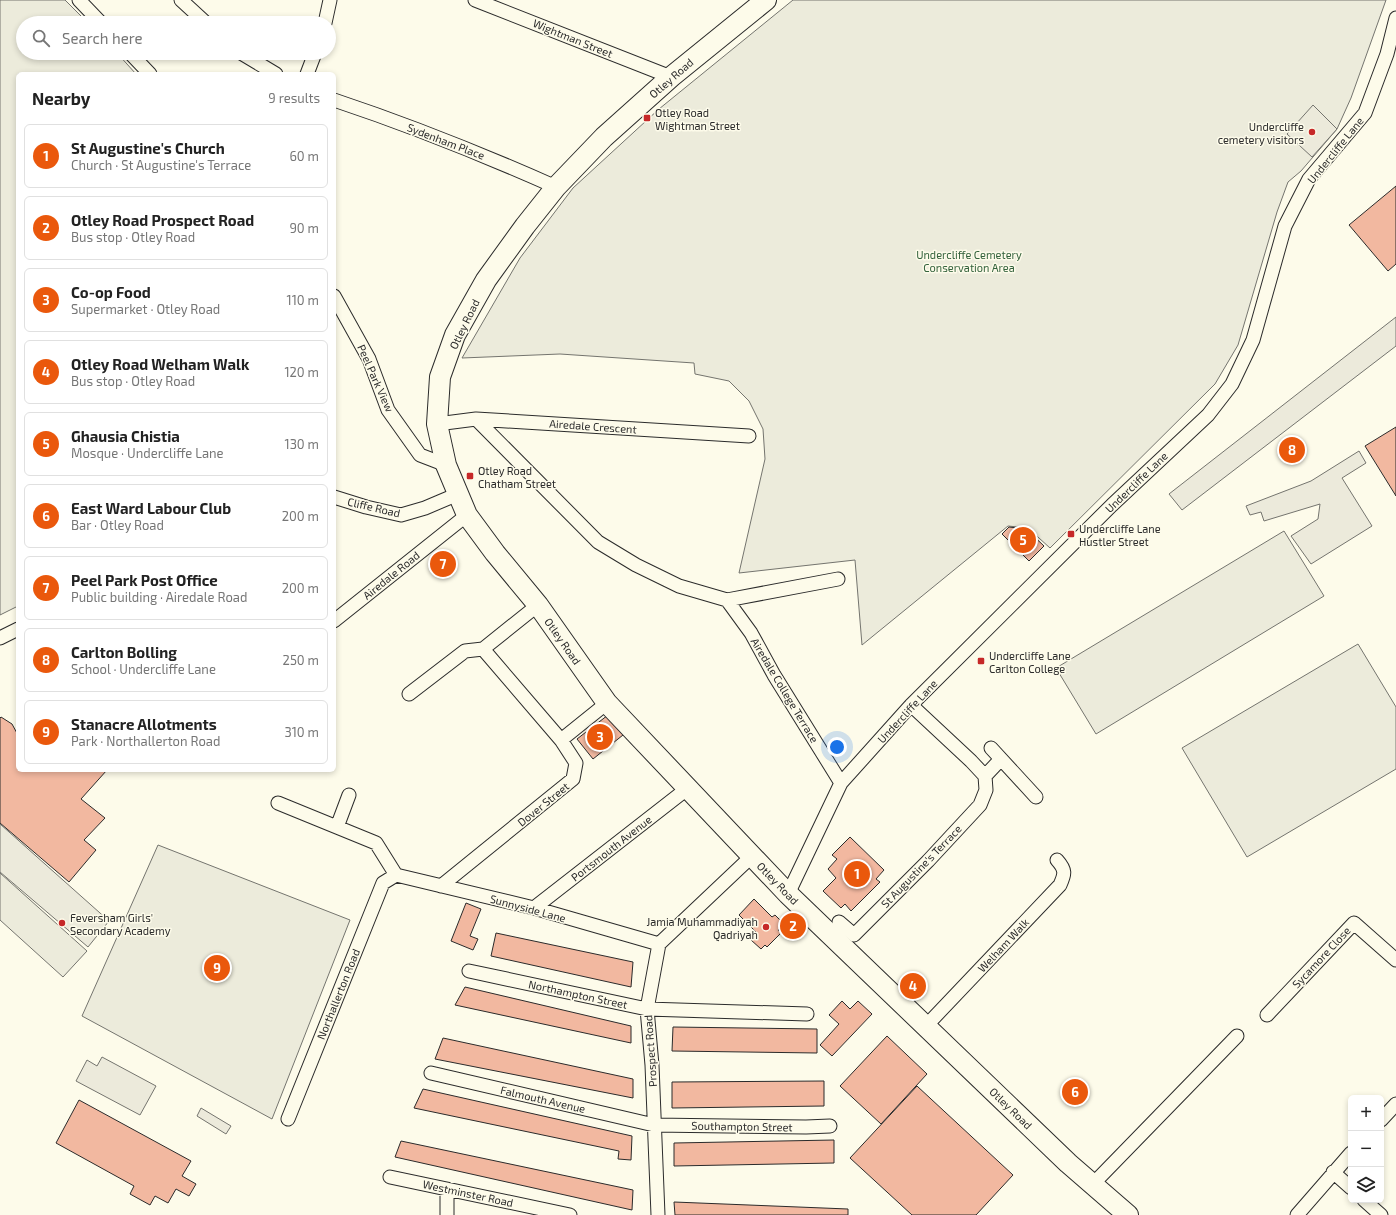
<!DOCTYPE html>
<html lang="en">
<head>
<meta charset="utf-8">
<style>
	:root { --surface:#fff; --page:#f2f2f2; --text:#222; --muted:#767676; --line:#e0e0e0; --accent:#ea580c }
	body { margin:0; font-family:"Exo 2",sans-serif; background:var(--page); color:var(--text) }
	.controls { position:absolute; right:12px; bottom:12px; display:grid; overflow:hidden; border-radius:6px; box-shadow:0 2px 6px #0003 }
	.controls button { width:36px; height:36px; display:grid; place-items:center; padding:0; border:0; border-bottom:1px solid var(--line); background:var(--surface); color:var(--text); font:20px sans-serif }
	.you { position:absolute; left:837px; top:747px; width:14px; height:14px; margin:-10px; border:3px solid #fff; border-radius:50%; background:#1a73e8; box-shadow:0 0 0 6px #1a73e833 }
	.badge { display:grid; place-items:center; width:26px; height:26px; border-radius:50%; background:var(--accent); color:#fff; font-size:13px; font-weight:700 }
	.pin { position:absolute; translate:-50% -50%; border:2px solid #fff; box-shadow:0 1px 4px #0006 }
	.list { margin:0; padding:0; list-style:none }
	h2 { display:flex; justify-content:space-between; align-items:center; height:52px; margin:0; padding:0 16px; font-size:17px }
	h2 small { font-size:13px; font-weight:400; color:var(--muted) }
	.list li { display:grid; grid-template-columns:26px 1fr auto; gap:12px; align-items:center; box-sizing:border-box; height:64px; margin:0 8px 8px; padding:0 8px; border:1px solid var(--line); border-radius:6px }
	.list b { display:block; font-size:15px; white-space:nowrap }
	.list p { margin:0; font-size:13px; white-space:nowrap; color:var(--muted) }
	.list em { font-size:13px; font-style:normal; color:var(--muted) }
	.icon { flex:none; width:22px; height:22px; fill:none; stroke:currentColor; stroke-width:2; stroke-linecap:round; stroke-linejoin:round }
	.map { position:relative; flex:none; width:1396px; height:1215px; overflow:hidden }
	.search { position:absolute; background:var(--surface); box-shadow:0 2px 6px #0003; left:16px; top:16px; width:320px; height:44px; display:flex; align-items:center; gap:10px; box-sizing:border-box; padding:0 14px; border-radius:22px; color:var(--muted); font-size:15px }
	.panel { position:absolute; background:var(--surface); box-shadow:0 2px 6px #0003; left:16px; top:72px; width:320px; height:700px; border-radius:6px }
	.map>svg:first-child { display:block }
	.green { fill:#ecebdb; stroke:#74746e }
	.parking { fill:#eceadb; stroke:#74746e }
	.building { fill:#f2b8a0; stroke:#2b2b2b }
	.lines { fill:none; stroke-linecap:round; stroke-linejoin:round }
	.street-casing { stroke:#2b2b2b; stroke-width:15 }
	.primary-casing { stroke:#2b2b2b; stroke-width:22 }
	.street { stroke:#fdfbea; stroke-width:13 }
	.primary { stroke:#fdfbea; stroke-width:20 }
	.poi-dot { fill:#c62828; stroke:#fdfbea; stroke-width:1.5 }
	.labels { text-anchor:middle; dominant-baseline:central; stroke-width:3; stroke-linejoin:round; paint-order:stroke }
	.street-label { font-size:11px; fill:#2b2b2b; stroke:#fdfbea }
	.poi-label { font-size:11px; fill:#2b2b2b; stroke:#fdfbea; text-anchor:start }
	.park-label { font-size:11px; fill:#34623c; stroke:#fdfbea }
</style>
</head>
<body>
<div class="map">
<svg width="1396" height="1215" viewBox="0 0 1396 1215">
	<rect width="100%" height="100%" fill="#fdfbea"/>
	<path class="green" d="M0 0H65L88 23H23V53H117L136 74H18V606L0 615Z
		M793 0H1386L1351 98 1337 129 1301 171 1288 182 1277 212 1238 345 1215 384 1050 548 1028 528 1008 526 862 645 855 560 739 573 765 459 763 429 749 401 729 381 695 374 694 363 560 354 462 358 520 258 573 188 659 109Z
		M1284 531 1324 596 1096 734 1056 668Z
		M1358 644 1396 707V769L1247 857 1182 748Z
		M158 845 350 920 272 1119 82 1016Z
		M0 873 87 951 63 977 0 920Z"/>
	<path class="parking" d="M1313 105 1337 129 1312 157 1287 134Z
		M1396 317V346L1182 510 1169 494Z
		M1359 451 1366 463 1342 478 1372 526 1311 564 1291 536 1318 519 1320 504 1264 521 1261 512 1250 515 1246 506 1311 481Z
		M0 824 109 921 88 947 0 872Z
		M102 1057 156 1086 140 1115 76 1081 87 1060 97 1066Z
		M201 1108 231 1126 226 1134 197 1116Z"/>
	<path class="building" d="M1396 186V264L1388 271 1349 225Z
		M1396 427V496L1365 446Z
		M1009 527 1026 529 1044 546 1029 561 1002 534Z
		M608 715 623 735 593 759 577 739Z
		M1 717 12 724 18 735V770H107L81 799 105 818 84 840 96 850 69 882 0 823V718Z
		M850 837 884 870 876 879 880 882 851 911 845 904 841 908 823 891 836 878 828 869 837 859 832 855Z
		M754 899 772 917 775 915 784 924 778 930 781 933 767 947 765 945 761 949 751 940 758 934 739 915Z
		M466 903 481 909 470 936 478 939 473 950 451 941Z
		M496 933 633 962 631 987 491 956Z
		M465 987 631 1026V1043L455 1005Z
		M842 1001 850 1009 858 1001 872 1014 832 1056 820 1045 839 1024 829 1015Z
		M673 1027 817 1029V1053L672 1051Z
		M887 1036 927 1074 881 1124 840 1086Z
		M443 1038 633 1079V1098L435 1059Z
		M824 1081V1106L672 1108V1082Z
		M917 1086 1013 1175 976 1215H912L850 1158Z
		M423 1089 632 1136 631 1160 618 1159 619 1151 414 1108Z
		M79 1100 191 1161 182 1176 196 1184 189 1196 176 1189 168 1203 155 1196 150 1205 130 1194 134 1186 56 1143Z
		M834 1140V1163L674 1166V1143Z
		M401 1141 633 1190 632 1210 395 1157Z
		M674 1202 848 1209V1215H675Z"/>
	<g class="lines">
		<defs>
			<path id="street" d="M79 0 101 23
				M181 0 206 23
				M475 0 671 77
				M325 23 330 0
				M130 53 150 74
				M241 53 276 74
				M307 74 315 53
				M334 100C409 125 484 155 556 187
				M334 296 369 359 388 410 420 455 446 465
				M476 419 598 542 636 565 679 586 727 600 838 579
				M437 424 476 419 749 436
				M334 497 366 507 401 515 425 508 458 494
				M727 600 751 633 774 675 841 783
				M334 621 467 515
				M0 638 18 629
				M409 694 465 651 483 649 538 605
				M561 740 607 703
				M991 748 1036 797
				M985 776 1001 759
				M278 803 376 843 396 875
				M337 827 349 795
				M396 875 534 908 659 944
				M441 886 573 779 576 763 561 740 483 649
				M788 894 841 783 911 705 1112 505 1208 415 1232 384 1253 340 1285 226 1309 179 1365 113 1387 54 1396 18
				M534 908 688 788
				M839 922 854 935 928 861 980 805 986 790 985 776 971 761 911 705
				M469 971 647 1009 807 1014
				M1267 1015 1354 923 1396 960
				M926 1026 1060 885C1065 874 1066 870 1057 860
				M431 1073 654 1125 806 1127 830 1126
				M288 1119 383 883 396 875
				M1381 1120 1396 1104
				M1333 1172 1351 1188
				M390 1177 570 1215
				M1093 1184 1237 1036
				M447 1189V1215
				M1364 1200 1381 1215
				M658 1215 652 1065 647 1009 659 944 752 856
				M1297 1215 1351 1153"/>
			<path id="primary" d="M766 0 671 77 604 137 556 187 525 226 486 280 455 335 440 377 437 424 446 465 467 515 495 553 538 605 607 703 788 894 1068 1163 1128 1215"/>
		</defs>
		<use href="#street" class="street-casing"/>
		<use href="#primary" class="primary-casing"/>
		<use href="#street" class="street"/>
		<use href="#primary" class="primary"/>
	</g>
	<g class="poi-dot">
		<rect x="643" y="114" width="8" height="8" rx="2"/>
		<circle cx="1312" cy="132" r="4"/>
		<rect x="466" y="472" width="8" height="8" rx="2"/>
		<rect x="1067" y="530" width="8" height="8" rx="2"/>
		<rect x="977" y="657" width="8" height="8" rx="2"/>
		<circle cx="62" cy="923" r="4"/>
		<circle cx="766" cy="927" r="4"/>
	</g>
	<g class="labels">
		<g class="street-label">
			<text transform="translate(573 38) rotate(22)">Wightman Street</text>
			<text transform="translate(671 78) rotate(-41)">Otley Road</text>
			<text transform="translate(446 141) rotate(21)">Sydenham Place</text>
			<text transform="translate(1335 150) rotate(-51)">Undercliffe Lane</text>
			<text transform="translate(464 324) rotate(-64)">Otley Road</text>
			<text transform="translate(376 378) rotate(66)">Peel Park View</text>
			<text transform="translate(593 426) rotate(4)">Airedale Crescent</text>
			<text transform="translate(1136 482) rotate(-44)">Undercliffe Lane</text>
			<text transform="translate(374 507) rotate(13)">Cliffe Road</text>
			<text transform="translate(391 575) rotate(-39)">Airedale Road</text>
			<text transform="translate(563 641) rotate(55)">Otley Road</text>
			<text transform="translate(785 690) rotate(59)">Airedale College Terrace</text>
			<text transform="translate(907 711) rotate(-47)">Undercliffe Lane</text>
			<text transform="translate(543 804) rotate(-39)">Dover Street</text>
			<text transform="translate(611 848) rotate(-38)">Portsmouth Avenue</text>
			<text transform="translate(921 866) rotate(-46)">St Augustine's Terrace</text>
			<text transform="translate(778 883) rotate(46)">Otley Road</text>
			<text transform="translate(528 908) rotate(15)">Sunnyside Lane</text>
			<text transform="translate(1003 945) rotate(-47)">Welham Walk</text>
			<text transform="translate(1321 957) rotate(-47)">Sycamore Close</text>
			<text transform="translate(338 994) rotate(-68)">Northallerton Road</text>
			<text transform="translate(578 994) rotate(12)">Northampton Street</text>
			<text transform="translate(650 1051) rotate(-94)">Prospect Road</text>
			<text transform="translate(543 1099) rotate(13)">Falmouth Avenue</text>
			<text transform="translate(1011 1108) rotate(44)">Otley Road</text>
			<text transform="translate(742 1126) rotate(1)">Southampton Street</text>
			<text transform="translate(468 1193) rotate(12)">Westminster Road</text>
		</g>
		<g class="poi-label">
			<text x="655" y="112">Otley Road<tspan x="655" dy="13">Wightman Street</tspan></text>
			<text x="1304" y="126" text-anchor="end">Undercliffe<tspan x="1304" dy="13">cemetery visitors</tspan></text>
			<text x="478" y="470">Otley Road<tspan x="478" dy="13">Chatham Street</tspan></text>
			<text x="1079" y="528">Undercliffe Lane<tspan x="1079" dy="13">Hustler Street</tspan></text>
			<text x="989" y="655">Undercliffe Lane<tspan x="989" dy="13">Carlton College</tspan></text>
			<text x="70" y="917">Feversham Girls'<tspan x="70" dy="13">Secondary Academy</tspan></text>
			<text x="758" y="921" text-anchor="end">Jamia Muhammadiyah<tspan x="758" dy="13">Qadriyah</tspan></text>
		</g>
		<g class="park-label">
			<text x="969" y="254">Undercliffe Cemetery<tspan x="969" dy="13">Conservation Area</tspan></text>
		</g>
	</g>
</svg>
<div class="controls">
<button>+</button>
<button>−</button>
<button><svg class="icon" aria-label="layers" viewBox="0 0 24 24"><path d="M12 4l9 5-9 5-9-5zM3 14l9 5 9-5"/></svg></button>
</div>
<div class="you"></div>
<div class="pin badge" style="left:857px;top:874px">1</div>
<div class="pin badge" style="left:793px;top:926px">2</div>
<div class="pin badge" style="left:600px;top:737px">3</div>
<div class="pin badge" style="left:913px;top:986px">4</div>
<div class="pin badge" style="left:1023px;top:540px">5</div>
<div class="pin badge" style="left:1075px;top:1092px">6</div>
<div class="pin badge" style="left:443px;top:564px">7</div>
<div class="pin badge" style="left:1292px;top:450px">8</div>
<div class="pin badge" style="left:217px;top:968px">9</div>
<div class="search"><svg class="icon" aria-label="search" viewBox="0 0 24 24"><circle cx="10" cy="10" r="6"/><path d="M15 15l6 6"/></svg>Search here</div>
<section class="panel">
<h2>Nearby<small>9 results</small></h2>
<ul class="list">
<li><span class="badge">1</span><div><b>St Augustine's Church</b><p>Church · St Augustine's Terrace</p></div><em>60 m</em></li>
<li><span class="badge">2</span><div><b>Otley Road Prospect Road</b><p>Bus stop · Otley Road</p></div><em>90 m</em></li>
<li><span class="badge">3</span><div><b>Co-op Food</b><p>Supermarket · Otley Road</p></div><em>110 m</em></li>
<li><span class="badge">4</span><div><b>Otley Road Welham Walk</b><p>Bus stop · Otley Road</p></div><em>120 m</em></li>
<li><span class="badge">5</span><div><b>Ghausia Chistia</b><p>Mosque · Undercliffe Lane</p></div><em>130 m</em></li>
<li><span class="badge">6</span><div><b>East Ward Labour Club</b><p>Bar · Otley Road</p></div><em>200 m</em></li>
<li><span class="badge">7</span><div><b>Peel Park Post Office</b><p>Public building · Airedale Road</p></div><em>200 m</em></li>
<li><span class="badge">8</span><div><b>Carlton Bolling</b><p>School · Undercliffe Lane</p></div><em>250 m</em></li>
<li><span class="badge">9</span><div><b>Stanacre Allotments</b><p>Park · Northallerton Road</p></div><em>310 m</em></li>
</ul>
</section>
</div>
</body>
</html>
